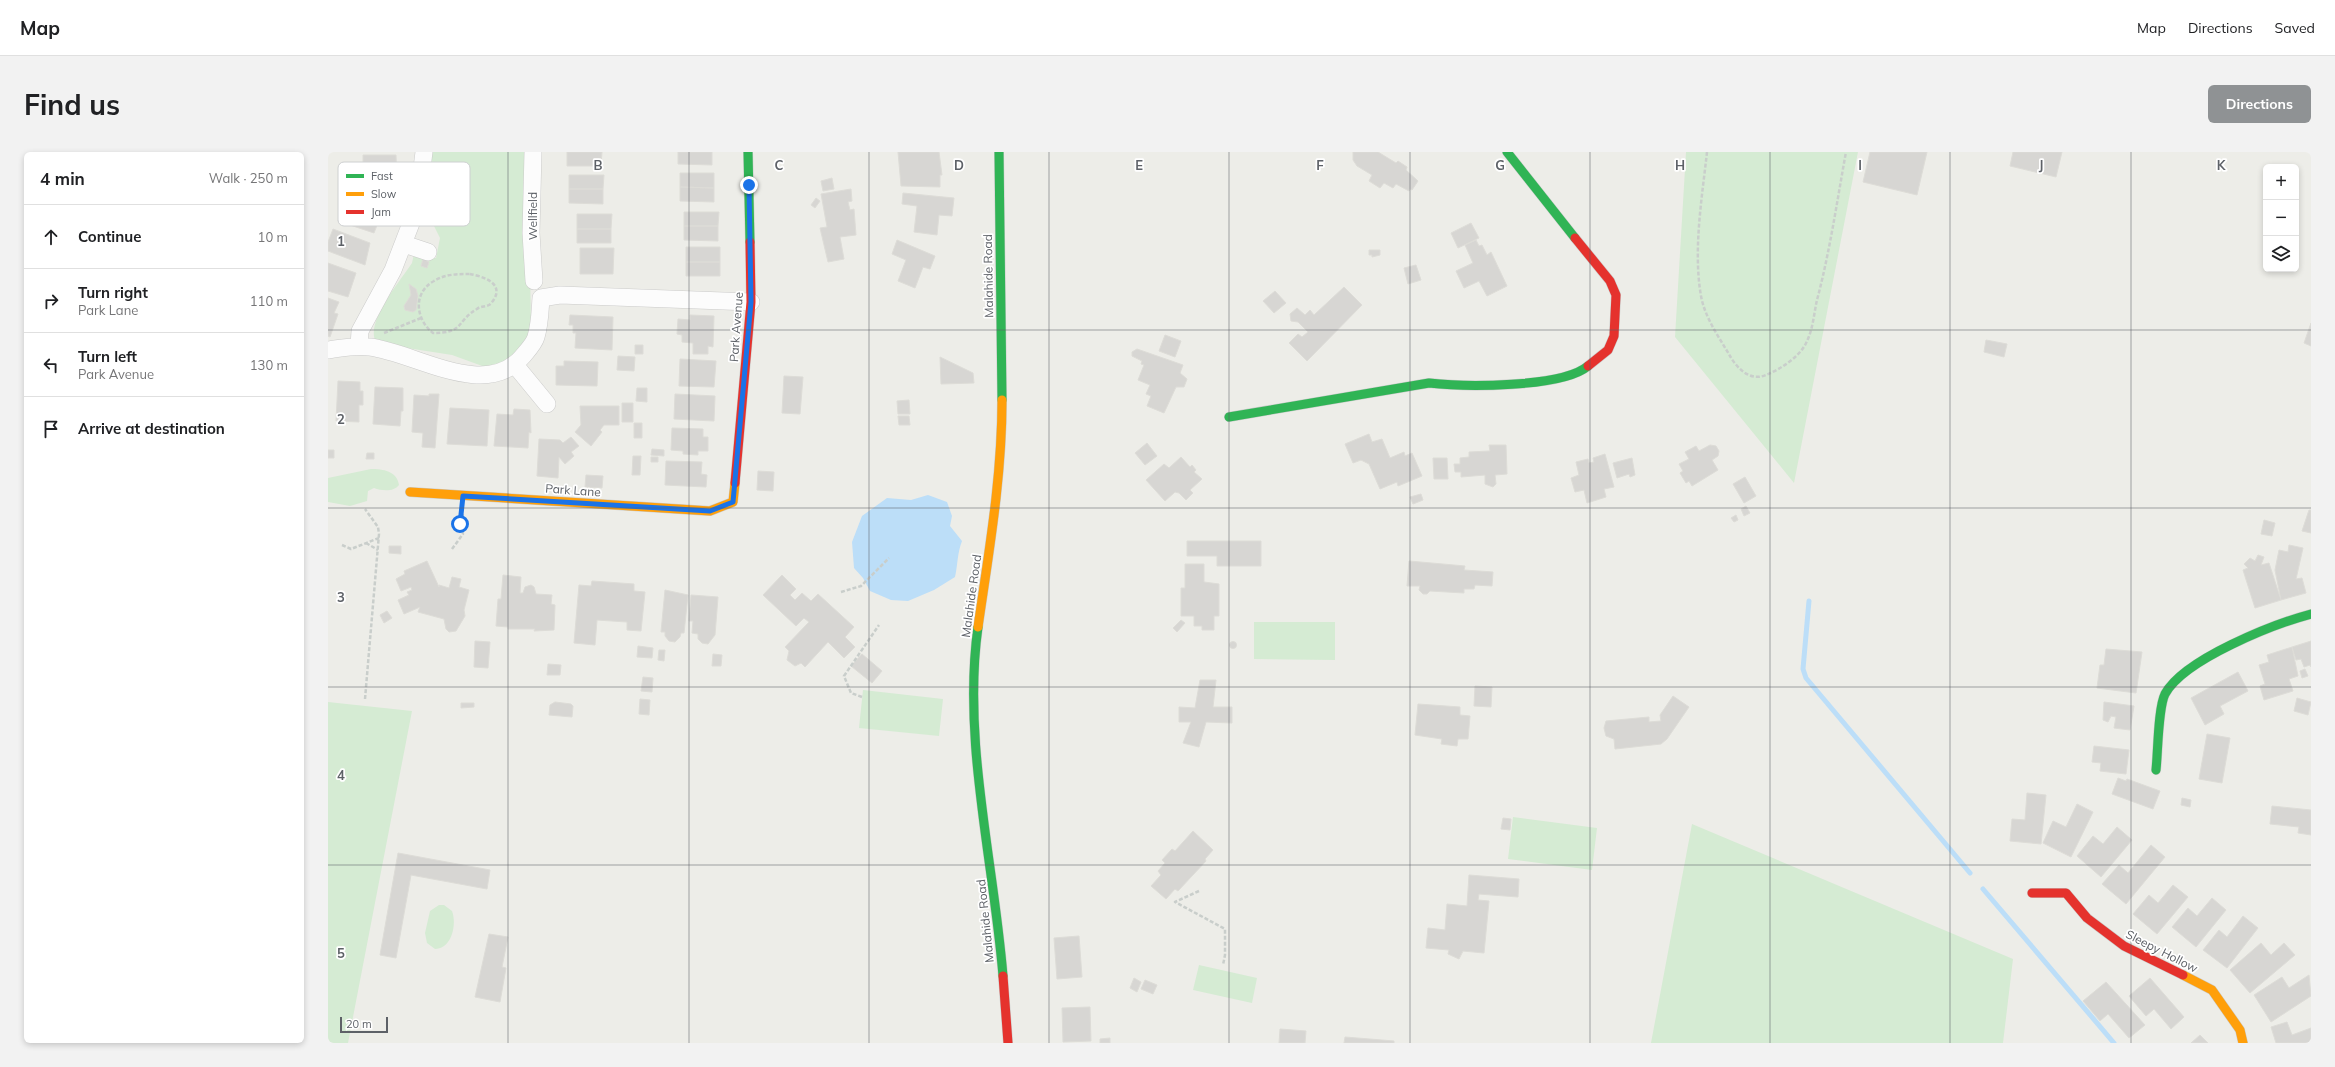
<!DOCTYPE html>
<html lang="en">
<head>
<meta charset="utf-8">
<style>
	:root { --surface:#fff; --page:#f2f2f2; --text:#202124; --muted:#757577; --line:#e0e0e0; --accent:#8f9294 }
	body { margin:0; font-family:Mulish,sans-serif; background:var(--page); color:var(--text) }
	.controls { position:absolute; right:12px; top:12px; display:grid; overflow:hidden; border-radius:6px; box-shadow:0 2px 6px #0003 }
	.controls button { width:36px; height:36px; display:grid; place-items:center; padding:0; border:0; border-bottom:1px solid var(--line); background:var(--surface); color:var(--text); font:20px sans-serif }
	.scale { position:absolute; left:12px; bottom:10px; width:48px; box-sizing:border-box; padding-left:4px; border:2px solid #5d6167; border-top:0; font-size:11px; line-height:14px; white-space:nowrap; color:#5d6167; -webkit-text-stroke:3px #fff; paint-order:stroke }
	.stop { position:absolute; width:12px; height:12px; margin:-9px; border:3px solid #1a73e8; border-radius:50%; background:#fff }
	.stop.end { background:#1a73e8; border-color:#fff; box-shadow:0 1px 4px #0008 }
	.list { margin:0; padding:0; list-style:none }
	h2 { display:flex; justify-content:space-between; align-items:center; height:52px; margin:0; padding:0 16px; font-size:17px }
	h2 small { font-size:13px; font-weight:400; color:var(--muted) }
	.list li { display:grid; grid-template-columns:26px 1fr auto; gap:12px; align-items:center; box-sizing:border-box; height:64px; padding:0 16px; border-top:1px solid var(--line) }
	.list b { display:block; font-size:15px; white-space:nowrap }
	.list p { margin:0; font-size:13px; white-space:nowrap; color:var(--muted) }
	.list em { font-size:13px; font-style:normal; color:var(--muted) }
	.icon { flex:none; width:22px; height:22px; fill:none; stroke:currentColor; stroke-width:2; stroke-linecap:round; stroke-linejoin:round }
	.map { position:relative; flex:none; width:1983px; height:891px; overflow:hidden; border-radius:6px }
	header { display:flex; align-items:center; gap:24px; box-sizing:border-box; height:56px; padding:0 20px; background:var(--surface); border-bottom:1px solid var(--line) }
	header strong { font-size:19px }
	nav { display:flex; gap:22px; margin-inline-start:auto; font-size:14px }
	.intro { display:flex; align-items:center; justify-content:space-between; box-sizing:border-box; height:96px; padding:0 24px }
	h1 { margin:0; font-size:28px }
	.button { padding:10px 18px; border-radius:6px; background:var(--accent); color:#fff; font-size:14px; font-weight:700 }
	main { display:flex; gap:24px; padding:0 24px }
	aside { flex:1; background:var(--surface); border-radius:6px; box-shadow:0 2px 6px #0003 }
	.map>svg:first-child { display:block }
	.green { fill:#d5ebd3 }
	.water { fill:#bcdef8 }
	.lines { fill:none; stroke-linecap:round; stroke-linejoin:round }
	.stream { stroke:#bcdef8; stroke-width:5 }
	.building { fill:#d7d6d3; stroke:#dddcd7 }
	.street-casing { stroke:#cbcbca; stroke-width:18 }
	.fast-casing { stroke:#c9cac9; stroke-width:10 }
	.slow-casing { stroke:#c9cac9; stroke-width:10 }
	.jam-casing { stroke:#c9cac9; stroke-width:10 }
	.path { stroke:#c9cecb; stroke-width:2.5; stroke-dasharray:4 2; stroke-linecap:butt }
	.street { stroke:#fcfcfc; stroke-width:17 }
	.fast { stroke:#30b455; stroke-width:9 }
	.slow { stroke:#ff9f0a; stroke-width:9 }
	.jam { stroke:#e5322d; stroke-width:9 }
	.route { stroke:#1a73e8; stroke-width:5 }
	.grid { fill:none; stroke:#5d6167; stroke-width:1; stroke-opacity:0.55 }
	.labels { text-anchor:middle; dominant-baseline:central; stroke-width:3.5; stroke-linejoin:round; paint-order:stroke }
	.street-label { font-size:12px; fill:#5d6167; stroke:#fff }
	.key { fill:#fff; stroke:#ced0d1; stroke-width:1 }
	.key-label { font-size:11px; fill:#5d6167 }
	.grid-label { font-size:13px; text-anchor:middle; font-weight:bold; fill:#5d6167; stroke:#fff; stroke-width:3.5; stroke-linejoin:round; paint-order:stroke }
</style>
</head>
<body>
<header>
<strong>Map</strong>
<nav><a>Map</a><a>Directions</a><a>Saved</a></nav>
</header>
<div class="intro"><h1>Find us</h1><a class="button">Directions</a></div>
<main>
<aside>
<h2>4 min<small>Walk · 250 m</small></h2>
<ul class="list">
<li><svg class="icon" aria-label="ahead" viewBox="0 0 24 24"><path d="M12 20V5M6 11l6-6 6 6"/></svg><div><b>Continue</b></div><em>10 m</em></li>
<li><svg class="icon" aria-label="right" viewBox="0 0 24 24"><path d="M7 20v-9h11M14 6l5 5-5 5"/></svg><div><b>Turn right</b><p>Park Lane</p></div><em>110 m</em></li>
<li><svg class="icon" aria-label="left" viewBox="0 0 24 24"><path d="M17 20v-9H6M10 6l-5 5 5 5"/></svg><div><b>Turn left</b><p>Park Avenue</p></div><em>130 m</em></li>
<li><svg class="icon" aria-label="arrive" viewBox="0 0 24 24"><path d="M6 21V4h12l-3 4 3 4H6"/></svg><div><b>Arrive at destination</b></div></li>
</ul>
</aside>
<div class="map">
<svg width="1983" height="891" viewBox="0 0 1983 891">
	<rect width="100%" height="100%" fill="#edede8"/>
	<path class="green" d="M102 0H200L203 173 198 190 184 207 157 215 124 203 79 196 47 188C39 168 72 129 84 111L86 102 108 106 112 86 100 62 93 57Z
		M1358 0H1530L1466 331 1347 185Z
		M43 317C55 317 69 319 71 333 66 340 54 339 46 336L40 339 39 349 22 354 0 350V326Z
		M926 470H1007V508L926 507Z
		M535 538 615 547 611 584 531 576Z
		M0 550 84 559 20 891H0Z
		M1185 665 1269 676 1264 718 1180 707Z
		M1364 672 1685 807 1675 891H1323Z
		M111 753H116L124 759C129 772 124 797 107 797L99 791 97 781 102 759Z
		M871 813 929 826 924 851 865 838Z"/>
	<path class="water" d="M600 343 619 350 624 364 622 374 634 389C629 402 630 412 627 425L606 438 580 449 563 448 542 439 535 426 526 416 524 390 534 364 559 346 583 348Z"/>
	<g class="lines">
		<path class="stream" d="M1481 449 1475 517 1478 526 1642 721
			M1655 737 1786 891"/>
	</g>
	<path class="building" d="M239 0H274L273 14H239Z
		M350 0H384V13L350 12Z
		M570 0H611L614 23H612V35L573 34Z
		M1050 0 1068 11 1070 9 1079 15 1078 18 1090 29 1084 38 1082 37 1081 39 1068 32 1065 36 1056 31 1052 36 1041 29 1044 23 1029 14 1025 8V0Z
		M1542 0H1599L1589 43 1535 30Z
		M1685 0H1734L1728 25 1682 14Z
		M35 3H68L69 27H35Z
		M352 21H386V36L352 35Z
		M241 23H276L275 37H241Z
		M504 26 506 37 495 39 493 29Z
		M352 35 386 36V50L352 49Z
		M241 37H275V52L241 51Z
		M523 37 524 49 520 50 522 58 526 57 528 83 512 85 516 107 500 110 492 76 499 75 493 42Z
		M575 41 626 46 624 64 611 63 609 83 586 80 589 54 574 52Z
		M19 45 55 58 46 81 10 69Z
		M488 46 492 49 487 56 483 53Z
		M356 60H391L390 74H356Z
		M249 62H284L283 77H249Z
		M1143 71 1151 86 1130 96 1123 81Z
		M356 74H390V89L356 88Z
		M5 77 42 91 37 113 0 99V90Z
		M249 77H283V91H249Z
		M569 88 607 104 602 117 595 115 587 136 570 129 578 108 564 102Z
		M1148 88 1151 94 1154 93 1159 103 1163 100 1179 134 1159 144 1151 129 1136 136 1128 119 1145 111 1137 93Z
		M358 95H392V110H358Z
		M252 96H286L285 122H252Z
		M1041 98H1052V103L1044 105V103H1041Z
		M95 107 101 110 99 116 93 114Z
		M358 110H392V124H358Z
		M0 111 28 121 20 145 0 139Z
		M1088 113 1093 128 1080 132 1076 116Z
		M81 132 88 137 90 144 88 158 85 160 77 158 76 154 83 143Z
		M1016 135 1034 153 979 209 961 191 970 182 974 185 980 180 970 170 963 169 962 162 969 156 977 163 982 158 986 163Z
		M947 139 958 151 946 161 935 149Z
		M0 146 11 150 6 161 10 162 2 185 0 184Z
		M242 163 285 165 284 198 247 196 248 181H245V173H241Z
		M362 163 386 164 385 195 380 194V202H365V191L354 190V183L349 182 350 167 362 168Z
		M1983 171V194L1976 191Z
		M837 183 853 189 847 205 831 199Z
		M1658 188 1679 192 1676 205 1656 200Z
		M307 193H315V202H307Z
		M809 197 855 213 852 221 859 227 856 235H848L836 261 819 254 823 244 818 242 822 233 810 228 816 213 813 212 814 209 804 204V200Z
		M290 204 307 205 306 219 289 218Z
		M612 205 645 221 646 231 613 232Z
		M352 207 388 209 386 235 351 234Z
		M236 209 270 210 269 234 228 233V214H236Z
		M456 224 475 225 472 262 454 261Z
		M10 229 32 230V239H35V253H31V270L8 269Z
		M47 235 75 236V259H73L72 274 45 272Z
		M309 236H319V250L308 249Z
		M101 242H111L107 296 94 295 95 281 84 280 86 243 101 244Z
		M347 242 387 244 386 269 346 267Z
		M581 248 582 262H570L569 249Z
		M294 251H305V270H294Z
		M252 254H291V273H276L272 278 274 280 263 294 247 280 253 273Z
		M122 256 161 258 159 294 119 292Z
		M186 257 202 258 203 281 201 280 200 296 166 294 169 262 185 263Z
		M570 264H581L582 273H571Z
		M306 271H314V286H306Z
		M344 276 375 277V285H380V299H370V303L355 302V299L343 298Z
		M1041 282 1044 290 1054 287 1062 306 1076 300 1077 304 1084 301 1094 324 1070 334 1069 330 1052 337 1041 312 1033 308 1025 311 1017 292Z
		M243 285 251 294 243 300 246 304 237 312 231 305 230 326 209 324 211 287 232 288 235 291Z
		M819 291 829 304 817 313 807 301Z
		M1161 293H1178L1179 322 1167 323 1168 332 1165 335 1157 332V323L1133 325V320H1127L1126 312H1132V306L1141 305V300L1162 299Z
		M1382 293 1388 294 1391 299 1390 304 1384 308 1390 318 1364 334 1361 329 1358 331 1352 321 1355 319 1351 312 1361 307 1357 300 1368 294 1371 299Z
		M324 297 336 298V304L323 303Z
		M0 298H6V306H0Z
		M39 301H46V307H38Z
		M1277 302 1286 335 1276 337 1278 345 1259 351 1256 338 1247 340 1243 326 1251 323 1248 310 1260 307 1261 311 1266 310 1265 306Z
		M305 304H313L312 323H304Z
		M323 305H330V310H323Z
		M853 305 862 315 864 313 868 318 866 320 874 327 862 338 865 341 858 348 851 341 847 340 837 349 818 328 836 312 841 316Z
		M1105 306H1119L1120 327H1106Z
		M1304 306 1307 323 1302 325 1301 322 1289 326 1285 311Z
		M338 309 374 310 373 322 379 323 378 335 337 333Z
		M430 319 446 320 445 339 429 338Z
		M258 323 275 324 274 336 257 335Z
		M1417 325 1428 344 1416 351 1405 332Z
		M1093 342 1095 348 1085 352 1082 345Z
		M1418 354 1422 361 1416 364 1413 357Z
		M1981 358H1983V381L1974 379Z
		M1408 363 1410 368 1406 370 1403 366Z
		M1936 368 1947 371 1944 384 1933 382Z
		M859 389H933V414H889V404H859Z
		M1961 393 1975 396 1968 427 1974 426 1978 441 1953 448 1947 418 1951 398 1960 400Z
		M61 394H73V402L61 401Z
		M1930 403 1936 405 1933 413 1941 411 1953 448 1927 456 1915 418 1920 416 1916 412 1922 406 1927 409Z
		M99 409 111 435V433L121 436 124 425 133 427 131 435 141 438 136 458 137 464 128 479 121 480 118 477 116 467 90 460 92 455 76 462 70 448 81 443 79 440 84 438 83 435 73 439 68 427 77 422 76 419Z
		M1081 409 1137 414 1136 418 1165 420 1164 434 1147 433 1146 437H1136V441L1102 439 1099 442H1095L1091 438 1092 434H1079Z
		M857 412H876V430L891 432V464H886V478H874V474H866V464H853V436H857Z
		M175 423 193 425 192 441H195L197 435 203 433 206 435 208 442 224 443 223 452 227 453 226 478 206 479 207 477H180V475L168 474 170 447H173Z
		M454 423 468 437 462 443 467 448 474 441 483 449 490 442 526 475 517 485 527 495 516 506 500 490 477 515 473 511 467 514 459 508 461 499 457 495 481 470 476 466 468 474 435 443Z
		M264 429 306 432V439L317 440 313 479 299 478V470L269 468 267 493 246 491 251 433 263 434Z
		M337 438 360 443 356 481H353L352 485 347 490 341 489 337 484V480H333Z
		M363 443 390 445 387 483 380 492 374 491 370 487V482L364 481 365 469H361Z
		M59 459 64 466 56 471 52 463Z
		M853 468 857 471 849 480 845 476Z
		M147 489 162 490 160 516 146 515Z
		M1983 489V515L1982 513 1976 515 1973 507 1968 508 1964 495Z
		M901.5 493a3.5 3.5 0 1 1 7 0a3.5 3.5 0 1 1-7 0Z
		M310 494 325 496 324 506 309 505Z
		M1964 495 1970 524 1961 527 1965 539 1936 548 1932 534 1937 532 1931 513 1941 510 1939 503Z
		M1778 497 1814 500 1808 541 1769 536 1772 513H1776Z
		M331 498H337L336 509 330 508Z
		M385 502 394 503 393 514H384Z
		M534 502 554 519 544 531 523 514Z
		M220 512 233 513 232 523H219Z
		M1977 517 1980 524 1974 526 1972 519Z
		M1910 520 1920 539 1892 554 1896 562 1877 573 1863 546Z
		M315 525 325 526 324 540 313 539Z
		M872 528H888L885 555H904V571L878 570 871 595 855 591 863 570H851V555L867 556Z
		M1147 534 1164 535 1163 555 1146 554Z
		M1345 544 1361 555 1339 587 1333 592 1287 597 1286 587 1278 584 1276 576 1278 569 1321 565V570L1333 569 1332 563Z
		M1969 546 1983 550 1980 563 1966 559Z
		M312 547 322 548 321 563 311 562Z
		M227 550 243 552 245 554 244 565 221 563 222 553Z
		M1776 550 1806 554 1802 578 1786 576 1788 565 1783 564 1780 570 1775 568Z
		M133 551H146V555L133 556Z
		M1090 552 1132 555V563L1142 564 1140 587H1130L1129 594 1113 592 1114 587 1087 583Z
		M1879 582 1902 586 1894 631 1871 627Z
		M1766 594 1801 598 1798 622 1772 619 1773 611 1764 610Z
		M1790 626 1798 629 1799 627 1832 639 1825 657 1784 642Z
		M1699 641 1718 643 1713 692 1682 689 1684 667 1697 668Z
		M1854 646 1863 648 1862 655 1853 653Z
		M1749 652 1765 660 1743 705 1715 691 1725 669 1738 675Z
		M1944 654 1983 658V683L1970 681 1971 675 1942 672Z
		M1175 666 1183 667 1182 678 1173 677Z
		M1789 675 1804 688 1773 725 1749 704 1765 684 1775 692Z
		M865 679 885 698 877 707 878 709 850 739 847 737 838 747 823 734 833 723 830 719 837 711 834 708 844 697 847 699Z
		M1823 693 1837 705 1798 752 1774 732 1791 713 1800 721Z
		M70 701 162 718 159 737 83 723 68 806 52 803Z
		M1141 723 1191 727 1190 745 1151 742 1150 748 1161 749 1156 801 1135 799 1131 807 1120 802 1121 798 1098 796 1100 776 1117 778 1119 752 1139 754Z
		M1845 733 1860 745 1829 782 1805 762 1821 743 1830 751Z
		M1884 746 1898 758 1868 795 1844 775 1860 756 1869 764Z
		M1915 764 1930 776 1899 816 1875 798 1891 778 1899 785Z
		M161 782 180 785 174 815 178 816 172 850 147 845Z
		M751 784 754 825 729 827 726 786Z
		M1933 791 1943 803 1956 791 1967 803 1922 841 1902 818Z
		M1981 823 1983 844 1943 870 1926 843 1954 825 1961 836Z
		M806 826 813 830 809 840 802 836Z
		M1822 826 1856 865 1843 877 1826 857 1818 864 1801 844Z
		M817 828 829 833 825 842 813 837Z
		M1778 830 1817 873 1801 886 1780 862 1772 869 1755 849Z
		M762 855 763 889 735 890 734 856Z
		M1959 870 1964 883 1983 876V891H1948L1943 875Z
		M952 877 978 879 977 891H951Z
		M1872 883 1880 891H1863Z
		M1017 885 1066 889V891H1016Z
		M782 886V891H772V887Z"/>
	<g class="lines">
		<defs>
			<path id="street" d="M205 0 203 81 206 129
				M90 48 96 0
				M76 92 100 100
				M31 194 32 179 65 118 85 66
				M0 198C14 196 28 193 42 195 88 201 157 248 194 205 199 199 206 192 208 185 212 172 212 159 213 146L232 143 423 150
				M187 213 219 252"/>
			<path id="fast" d="M420 0 422 90
				M671 0 674 248
				M1179 0 1247 86
				M901 265 1101 231C1136 235 1234 236 1260 214
				M650 475C634 588 666 711 675 824
				M1828 618C1830 600 1830 556 1837 542 1856 507 1946 472 1983 462"/>
			<path id="slow" d="M82 340 382 359 405 350 407 331
				M650 475C661 399 674 325 674 248
				M1855 823 1884 838 1912 878 1915 891"/>
			<path id="jam" d="M1247 86 1282 129 1288 143 1286 184 1280 198 1260 214
				M407 331 423 150 422 90
				M1704 741H1738L1759 766 1796 794 1855 823
				M675 824 680 891"/>
		</defs>
		<use href="#street" class="street-casing"/>
		<use href="#fast" class="fast-casing"/>
		<use href="#slow" class="slow-casing"/>
		<use href="#jam" class="jam-casing"/>
		<path class="path" d="M1379 0C1374 46 1365 98 1373 144 1377 166 1391 185 1402 204 1409 216 1422 230 1438 223 1453 217 1473 204 1479 189 1485 177 1486 161 1489 148 1502 99 1509 49 1518 0
			M142 122C152 124 172 129 168 143 167 146 164 151 161 153 157 155 152 154 149 157 128 169 137 181 105 181 88 168 84 141 106 129 117 122 130 122 142 122Z
			M56 181 93 166
			M38 391 50 398
			M14 393 23 397 51 386
			M124 397 135 382 132 372 135 362
			M513 440 533 434 561 406
			M534 545 523 541 516 524 551 473
			M37 547 51 382 50 375 37 357
			M871 739 847 750 897 777V803L895 813"/>
		<use href="#street" class="street"/>
		<use href="#fast" class="fast"/>
		<use href="#slow" class="slow"/>
		<use href="#jam" class="jam"/>
	</g>
	<g class="lines">
		<path class="route" d="M132 372 135 344 382 359 405 350 423 150 421 33"/>
	</g>
	<path class="grid" d="M180 0V891M361 0V891M541 0V891M721 0V891M901 0V891M1082 0V891M1262 0V891M1442 0V891M1622 0V891M1803 0V891M0 178H1983M0 356H1983M0 535H1983M0 713H1983"/>
	<g class="labels">
		<g class="street-label">
			<text transform="translate(204 64) rotate(-90)">Wellfield</text>
			<text transform="translate(660 124) rotate(-91)">Malahide Road</text>
			<text transform="translate(408 175) rotate(-86)">Park Avenue</text>
			<text transform="translate(245 338) rotate(4)">Park Lane</text>
			<text transform="translate(643 444) rotate(-82)">Malahide Road</text>
			<text transform="translate(657 769) rotate(-96)">Malahide Road</text>
			<text transform="translate(1834 799) rotate(27)">Sleepy Hollow</text>
		</g>
	</g>
	<rect x="10" y="10" width="132" height="64" rx="6" class="key"/>
	<rect x="18" y="22" width="18" height="4" fill="#30b455"/>
	<rect x="18" y="40" width="18" height="4" fill="#ff9f0a"/>
	<rect x="18" y="58" width="18" height="4" fill="#e5322d"/>
	<g class="key-label">
		<text x="43" y="28">Fast</text>
		<text x="43" y="46">Slow</text>
		<text x="43" y="64">Jam</text>
	</g>
	<g class="grid-label">
		<text x="270" y="18">B</text>
		<text x="451" y="18">C</text>
		<text x="631" y="18">D</text>
		<text x="811" y="18">E</text>
		<text x="992" y="18">F</text>
		<text x="1172" y="18">G</text>
		<text x="1352" y="18">H</text>
		<text x="1532" y="18">I</text>
		<text x="1713" y="18">J</text>
		<text x="1893" y="18">K</text>
		<text x="13" y="94">1</text>
		<text x="13" y="272">2</text>
		<text x="13" y="450">3</text>
		<text x="13" y="628">4</text>
		<text x="13" y="806">5</text>
	</g>
</svg>
<div class="controls">
<button>+</button>
<button>−</button>
<button><svg class="icon" aria-label="layers" viewBox="0 0 24 24"><path d="M12 4l9 5-9 5-9-5zM3 14l9 5 9-5"/></svg></button>
</div>
<div class="scale">20 m</div>
<div class="stop" style="left:132px;top:372px"></div>
<div class="stop end" style="left:421px;top:33px"></div>
</div>
</main>
</body>
</html>
